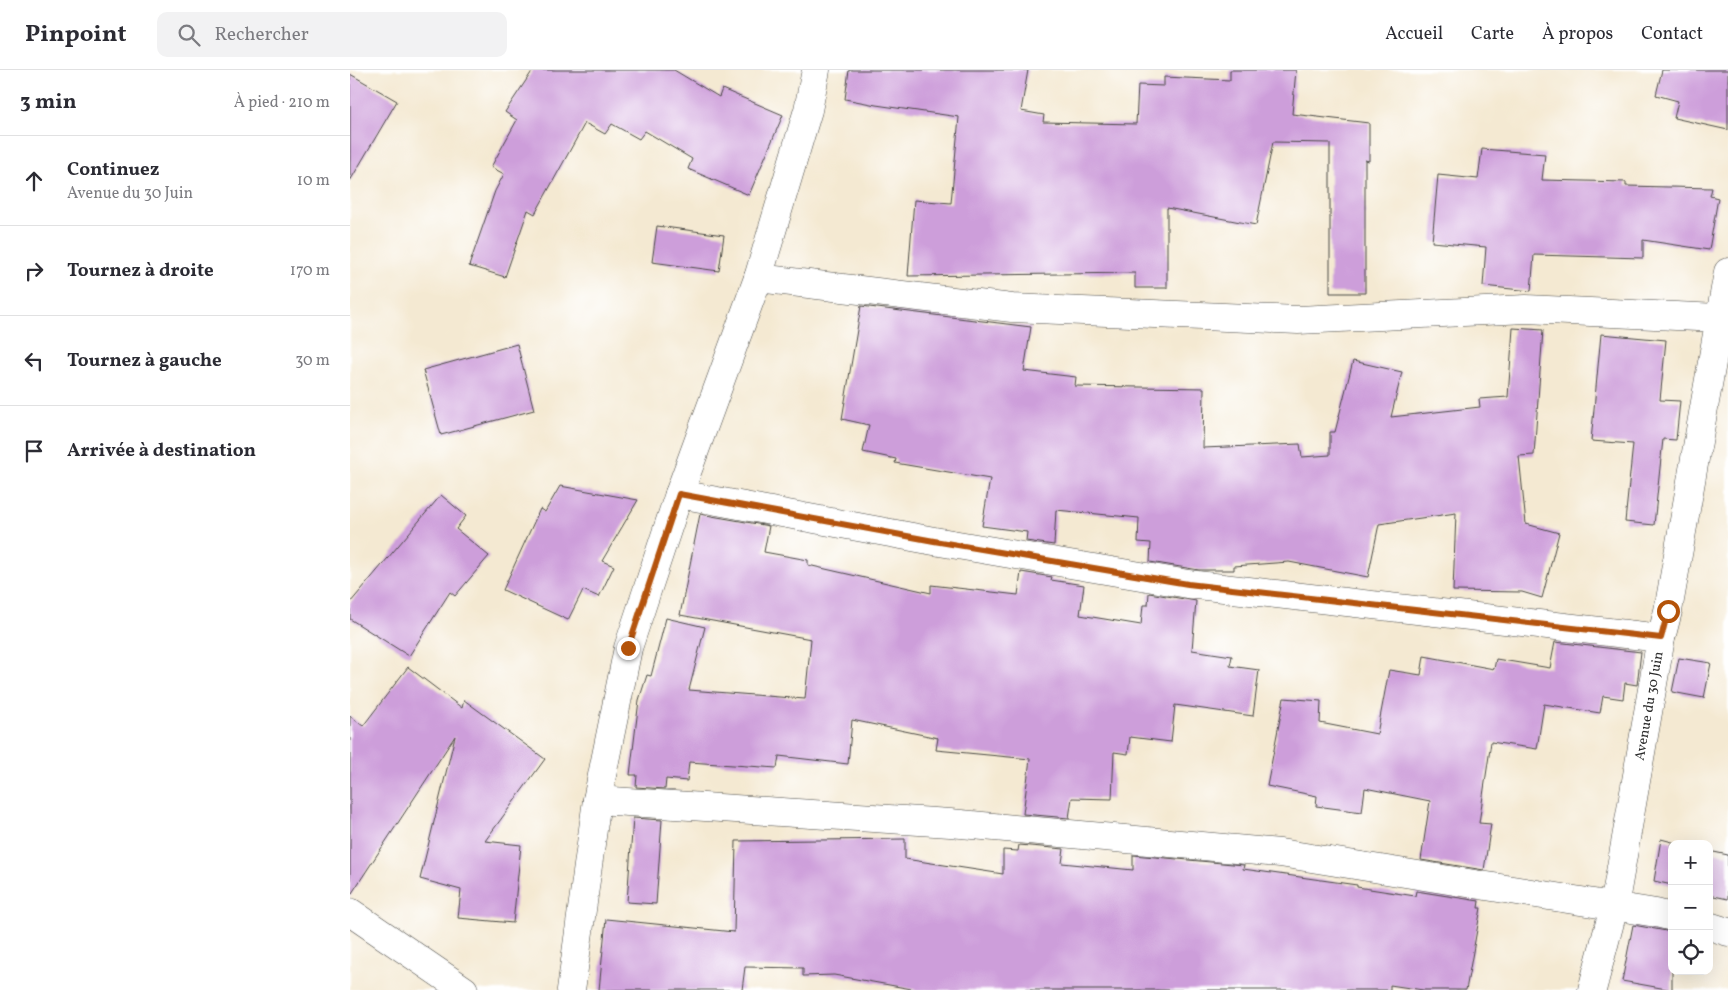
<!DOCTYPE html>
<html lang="fr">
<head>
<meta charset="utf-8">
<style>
	:root { --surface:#fff; --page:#f2f2f3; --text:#2b2b33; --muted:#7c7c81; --line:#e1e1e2 }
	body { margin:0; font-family:Vollkorn,serif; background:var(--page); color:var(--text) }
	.controls { position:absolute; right:15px; bottom:15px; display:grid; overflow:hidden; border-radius:10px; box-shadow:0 5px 20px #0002 }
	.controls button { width:45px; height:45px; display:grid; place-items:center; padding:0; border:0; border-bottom:1px solid var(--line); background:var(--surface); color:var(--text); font:25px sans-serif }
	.stop { position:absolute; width:15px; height:15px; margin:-11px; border:4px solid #b45309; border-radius:50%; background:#fff }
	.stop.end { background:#b45309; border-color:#fff; box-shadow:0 1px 5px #0008 }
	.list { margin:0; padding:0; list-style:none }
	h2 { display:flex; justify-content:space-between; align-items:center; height:65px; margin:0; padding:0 20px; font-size:21px }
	h2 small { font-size:16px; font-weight:400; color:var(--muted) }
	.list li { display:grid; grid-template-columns:32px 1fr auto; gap:15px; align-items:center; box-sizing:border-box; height:90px; padding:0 20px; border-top:1px solid var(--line) }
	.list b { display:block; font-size:19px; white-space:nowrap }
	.list p { margin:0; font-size:16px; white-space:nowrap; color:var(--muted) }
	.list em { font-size:16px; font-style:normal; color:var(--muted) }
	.icon { flex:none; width:28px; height:28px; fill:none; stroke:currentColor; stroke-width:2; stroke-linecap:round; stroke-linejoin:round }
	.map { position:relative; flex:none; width:1378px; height:920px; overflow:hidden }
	header { display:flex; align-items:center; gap:30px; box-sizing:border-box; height:70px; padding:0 25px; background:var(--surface); border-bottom:1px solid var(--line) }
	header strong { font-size:24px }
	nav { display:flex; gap:28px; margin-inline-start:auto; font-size:18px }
	.search { width:350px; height:45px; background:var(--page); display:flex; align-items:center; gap:12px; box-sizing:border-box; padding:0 18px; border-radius:10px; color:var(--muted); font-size:19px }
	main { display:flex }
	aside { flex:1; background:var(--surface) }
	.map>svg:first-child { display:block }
	.building { fill:#cd9eda }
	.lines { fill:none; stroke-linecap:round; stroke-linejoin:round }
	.minor-casing { stroke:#494844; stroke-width:29 }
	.minor { stroke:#fff; stroke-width:28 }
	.route { stroke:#b45309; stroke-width:6 }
	.labels { text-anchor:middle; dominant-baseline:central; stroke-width:4.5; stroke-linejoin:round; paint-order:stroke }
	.street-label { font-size:14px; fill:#2b2b2b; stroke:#fff }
</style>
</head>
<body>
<header>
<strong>Pinpoint</strong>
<div class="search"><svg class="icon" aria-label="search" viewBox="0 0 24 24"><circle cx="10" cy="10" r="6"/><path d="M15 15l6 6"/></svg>Rechercher</div>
<nav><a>Accueil</a><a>Carte</a><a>À propos</a><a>Contact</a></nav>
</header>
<main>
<aside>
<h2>3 min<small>À pied · 210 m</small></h2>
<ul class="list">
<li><svg class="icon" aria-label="ahead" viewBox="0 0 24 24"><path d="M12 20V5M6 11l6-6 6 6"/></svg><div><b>Continuez</b><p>Avenue du 30 Juin</p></div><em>10 m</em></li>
<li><svg class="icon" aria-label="right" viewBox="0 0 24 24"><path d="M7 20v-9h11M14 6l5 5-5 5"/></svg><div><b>Tournez à droite</b></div><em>170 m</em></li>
<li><svg class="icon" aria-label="left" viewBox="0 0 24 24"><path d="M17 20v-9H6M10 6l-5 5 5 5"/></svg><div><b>Tournez à gauche</b></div><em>30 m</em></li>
<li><svg class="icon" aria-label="arrive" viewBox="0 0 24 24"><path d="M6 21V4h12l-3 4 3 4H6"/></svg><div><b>Arrivée à destination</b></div></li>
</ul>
</aside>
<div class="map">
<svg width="1378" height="920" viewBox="0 0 1378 920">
	<rect width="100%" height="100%" fill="#fff"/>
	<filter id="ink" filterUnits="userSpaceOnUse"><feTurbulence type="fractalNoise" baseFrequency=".02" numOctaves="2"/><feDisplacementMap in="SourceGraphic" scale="10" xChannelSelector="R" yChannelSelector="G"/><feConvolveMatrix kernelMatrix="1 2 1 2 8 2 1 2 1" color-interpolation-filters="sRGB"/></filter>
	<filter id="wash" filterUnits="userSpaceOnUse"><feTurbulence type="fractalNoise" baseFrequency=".0096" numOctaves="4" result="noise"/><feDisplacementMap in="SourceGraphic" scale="20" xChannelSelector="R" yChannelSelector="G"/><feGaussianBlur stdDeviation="1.12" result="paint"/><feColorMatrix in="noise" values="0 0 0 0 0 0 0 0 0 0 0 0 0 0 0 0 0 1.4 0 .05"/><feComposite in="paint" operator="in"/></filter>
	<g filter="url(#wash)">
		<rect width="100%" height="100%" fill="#f4e9d2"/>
		<g id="blocks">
			<path class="building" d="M183 0H324L369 27 372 19 433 45 399 125 338 99 342 89 295 61 289 69 262 54 255 64 235 53 185 144 178 140 155 207 119 196 145 121 154 104 141 97 167 50 155 42Z
				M499 0H678L671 41 694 45 693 52 786 54 788 15 814 16V7L880 10V0H946L942 44 1019 53V91L1015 90V223H980V73L923 72 906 155 817 138V218H785V203L558 206 564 130 601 133 609 47 526 35 495 29Z
				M1312 0H1378V60L1324 48 1328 31 1306 25Z
				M0 4 47 31 0 111Z
				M1132 79 1195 84 1192 110 1276 112V116L1362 118 1360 126 1368 128 1359 180 1293 170V188L1184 185 1181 221 1133 216 1136 177 1082 172 1088 105 1128 109Z
				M307 156 374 165 369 201 302 192Z
				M511 236 681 257 674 301 726 307 725 316 854 318 853 378 950 374 952 387 980 385V362H985L1003 291 1052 302 1041 347 1130 337 1129 329 1158 327 1163 258 1193 260 1184 385 1169 386 1176 454 1209 463 1192 528 1172 522 1103 521 1106 443 1029 454 1018 507 939 492 884 496V500H849L800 492 801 473 788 472 789 448 706 440 704 475 676 471 677 462 632 456 640 409 545 393 546 389 513 382 519 355 492 349Z
				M1251 264 1316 270 1310 330 1330 331 1326 370 1313 369 1304 455 1275 452 1283 374 1241 371Z
				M167 274 184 340 91 365 73 300Z
				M210 416 288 430 252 491 264 496 249 527 233 520 218 550 153 520 190 439 195 442Z
				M91 425 116 446 106 459 139 486 105 526 100 522 59 586 0 549V533Z
				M350 444 419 456 414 482 458 490V495L581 523V515L668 525 671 502 702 507 701 510 734 515 730 545 791 555 793 535H798L799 523 846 531 842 580 882 586 880 596 909 600 903 646 825 635 821 672 780 667 778 684 764 682 762 729 722 728 719 748 673 744 680 689 586 680 588 668 502 650 498 694 429 686 427 698 339 692 337 711 316 709 315 719 286 717 287 705H280L289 630 297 605 301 606 316 548 355 557 339 620 455 629 461 569 330 545Z
				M1205 572 1291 582 1287 615 1275 613 1273 629 1253 626 1250 643 1194 634 1187 679 1141 672 1129 753 1141 754 1134 800 1071 790 1080 731 1015 718 1012 742 966 736 967 726 917 716 934 628 971 631 970 653 1027 664 1039 600 1071 605 1074 586 1144 599 1146 589 1200 598Z
				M1329 588 1361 593 1354 628 1322 622Z
				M58 597 112 638 114 630 195 689 135 771 171 775 163 853 108 848 111 820 70 809 105 666 0 826V646L13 656Z
				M283 748 312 750 306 834 277 832Z
				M555 769V789L653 804V780L668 781 669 775 714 779 712 793 783 800V785L894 795 893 799 1007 815V817L1065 826 1066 821 1129 831 1128 838H1131L1116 920H1073L1040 915V920H567L484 905 453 906V898L395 897 392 920H249L256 849 384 862 386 771Z
				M1311 769 1330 774H1322V815L1304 811Z
				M1359 781 1378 785V829L1359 825Z
				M1283 855 1322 862V920L1272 911Z"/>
		</g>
	</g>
	<g filter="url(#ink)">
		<use href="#blocks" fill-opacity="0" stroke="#494844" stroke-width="1"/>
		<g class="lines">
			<defs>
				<g id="minor">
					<path d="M408 208 662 238 948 250 1176 239 1369 248"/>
					<path d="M329 424 584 471 838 514 1311 568"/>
					<path d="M247 730 600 753 930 783 1306 843 1322 847"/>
					<path d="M0 842 114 920"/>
					<path d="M1359 856 1378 862"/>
					<path d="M221 920 247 730 278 578 329 424 408 208 458 40 466 0"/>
					<path id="s1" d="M1242 920 1264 837 1311 568 1318 541 1378 202"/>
				</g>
			</defs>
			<use href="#minor" class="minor-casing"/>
			<use href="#minor" class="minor"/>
		</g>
	</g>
	<g class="lines" filter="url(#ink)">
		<path class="route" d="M278 578 329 424 584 471 838 514 1311 568 1318 541"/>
	</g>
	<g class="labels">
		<g class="street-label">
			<text stroke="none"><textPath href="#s1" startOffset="290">Avenue du 30 Juin</textPath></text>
		</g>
	</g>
</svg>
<div class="controls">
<button>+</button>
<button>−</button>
<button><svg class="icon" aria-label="locate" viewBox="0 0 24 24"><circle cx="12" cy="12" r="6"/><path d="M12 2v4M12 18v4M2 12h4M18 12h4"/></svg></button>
</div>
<div class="stop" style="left:1318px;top:541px"></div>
<div class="stop end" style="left:278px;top:578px"></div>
</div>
</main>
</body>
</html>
